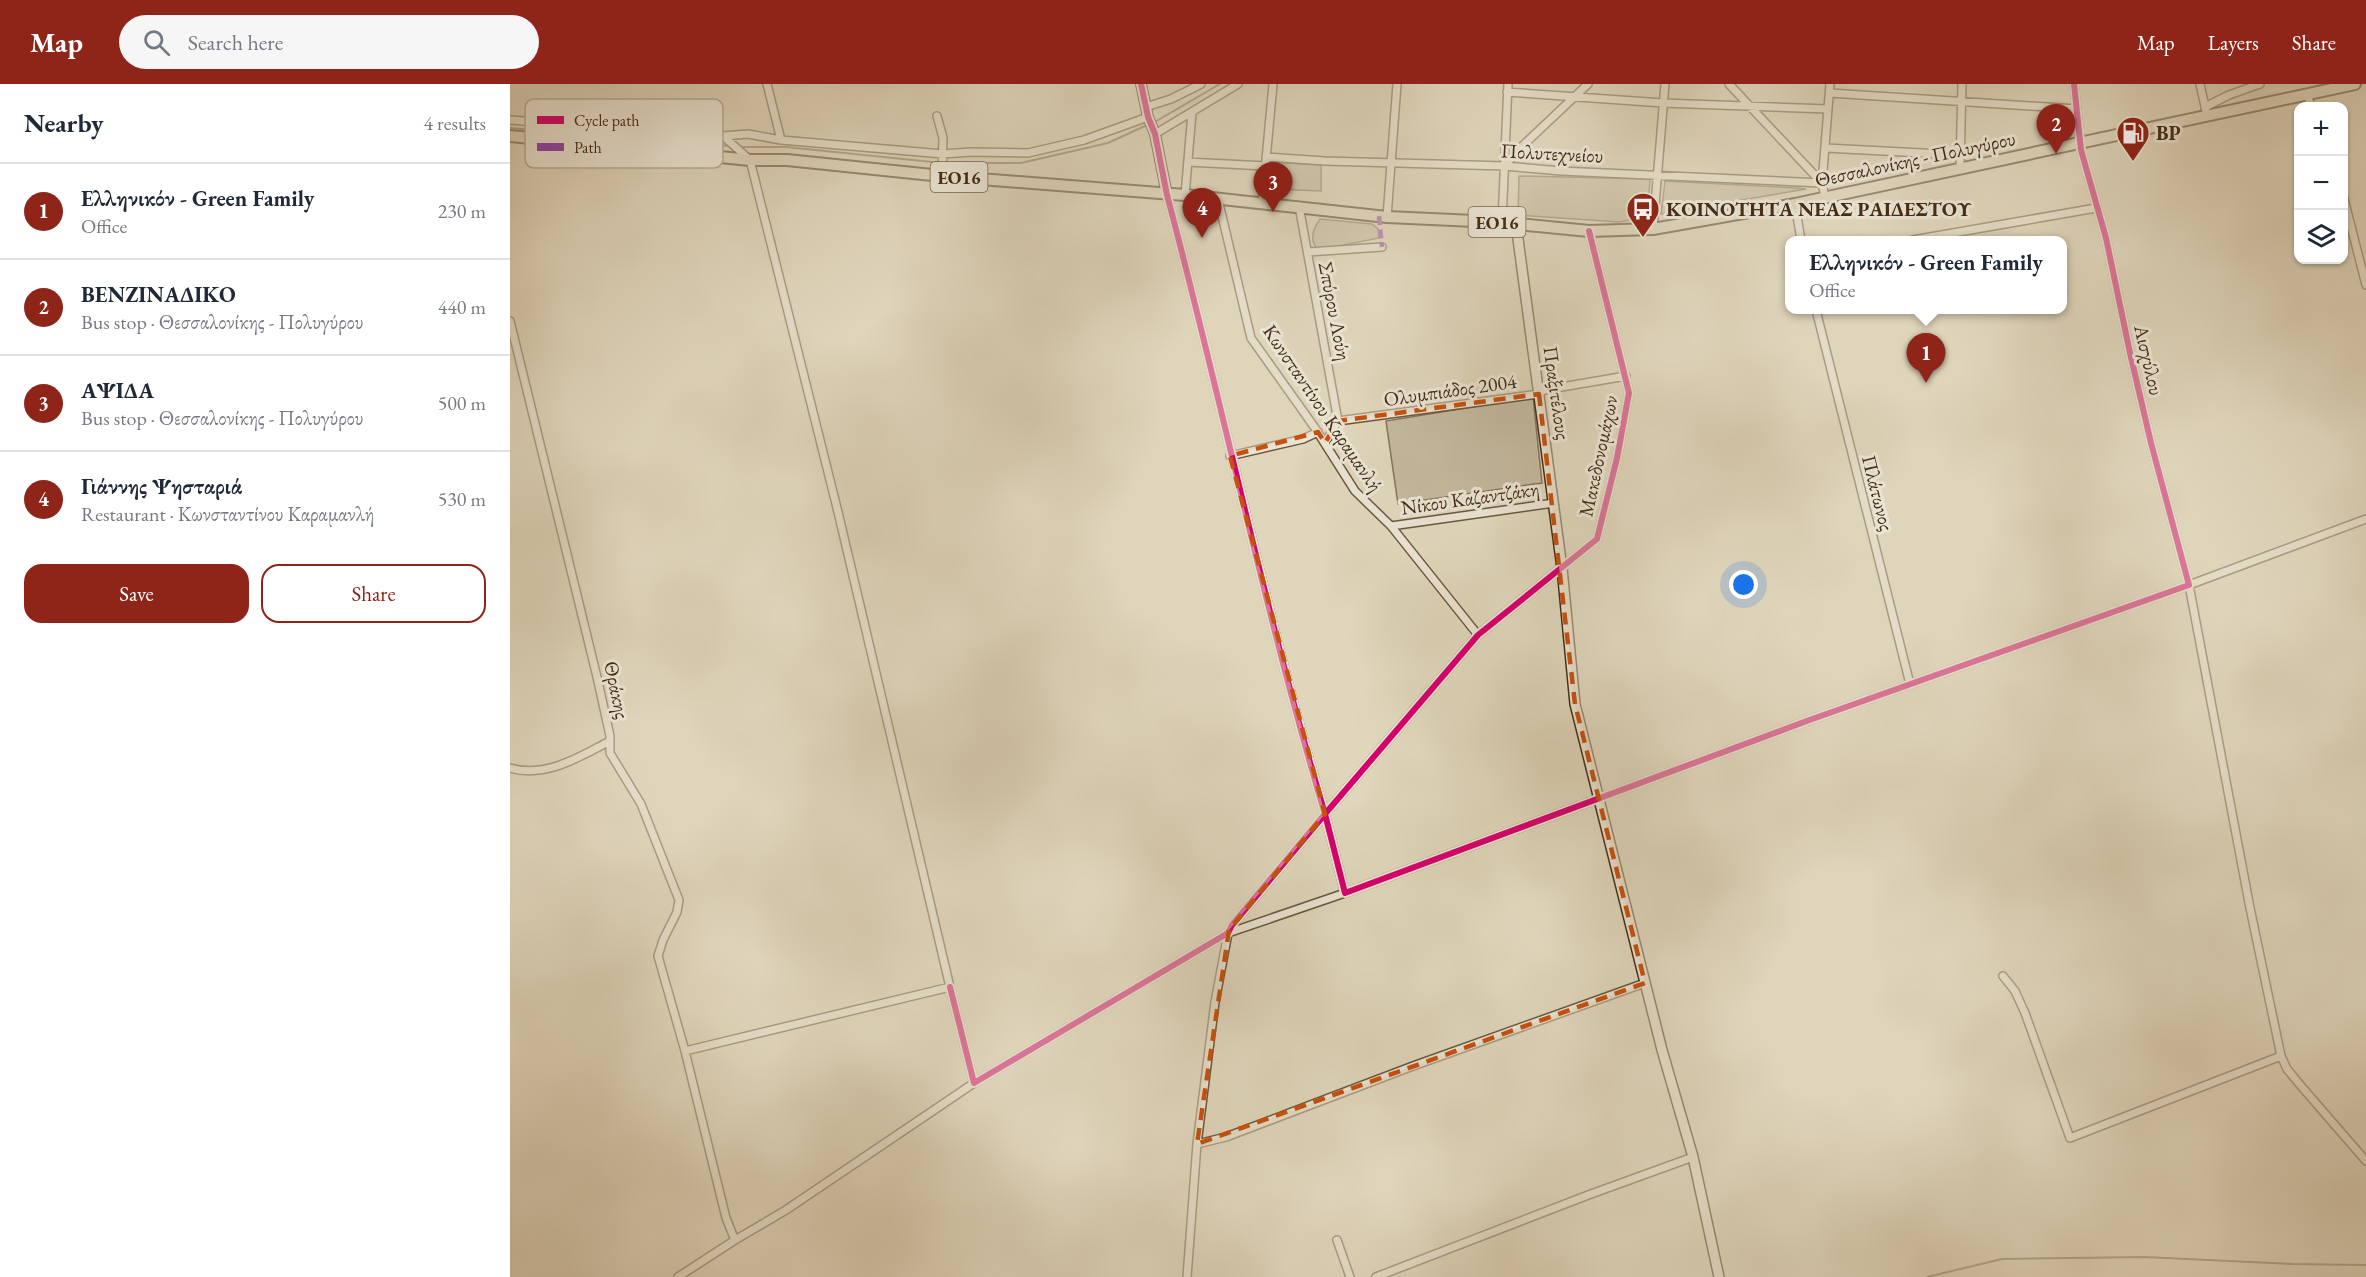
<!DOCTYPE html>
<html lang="en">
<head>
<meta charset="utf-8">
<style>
	:root { --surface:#fff; --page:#f6f6f7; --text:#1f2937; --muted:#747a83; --line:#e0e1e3; --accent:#8f2418 }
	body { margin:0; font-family:"EB Garamond",serif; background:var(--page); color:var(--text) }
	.controls { position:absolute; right:18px; top:18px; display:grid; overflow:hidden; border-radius:12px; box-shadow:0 2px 4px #0004 }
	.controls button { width:54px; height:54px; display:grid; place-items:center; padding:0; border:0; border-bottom:2px solid var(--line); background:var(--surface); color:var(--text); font:30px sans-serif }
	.you { position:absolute; left:1234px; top:501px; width:21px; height:21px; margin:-15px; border:4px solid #fff; border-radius:50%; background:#1a73e8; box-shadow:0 0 0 9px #1a73e833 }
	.badge { display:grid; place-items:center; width:39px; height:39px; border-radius:50%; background:var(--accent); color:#fff; font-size:20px; font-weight:700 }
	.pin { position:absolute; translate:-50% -50px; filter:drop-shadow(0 2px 3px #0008) }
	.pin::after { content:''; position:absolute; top:32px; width:21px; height:18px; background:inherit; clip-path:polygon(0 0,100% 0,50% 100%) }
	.popup { position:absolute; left:1275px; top:152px; width:282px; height:78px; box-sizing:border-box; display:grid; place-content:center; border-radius:12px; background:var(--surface); filter:drop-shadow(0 2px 4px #0005); font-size:20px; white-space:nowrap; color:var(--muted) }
	.popup b { font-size:22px; color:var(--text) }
	.popup::after { content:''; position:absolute; left:50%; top:100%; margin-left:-12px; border:12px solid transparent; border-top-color:var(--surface) }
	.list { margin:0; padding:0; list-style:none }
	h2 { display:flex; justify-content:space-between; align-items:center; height:78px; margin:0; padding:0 24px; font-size:26px }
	h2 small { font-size:20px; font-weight:400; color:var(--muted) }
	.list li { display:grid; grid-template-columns:39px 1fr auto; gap:18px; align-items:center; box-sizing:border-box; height:96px; padding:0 24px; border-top:2px solid var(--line) }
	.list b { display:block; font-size:22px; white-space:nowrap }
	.list p { margin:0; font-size:20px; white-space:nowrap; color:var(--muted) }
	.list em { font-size:20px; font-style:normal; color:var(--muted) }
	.actions { display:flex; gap:12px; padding:18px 24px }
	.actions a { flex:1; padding:14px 0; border:2px solid var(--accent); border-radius:18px; text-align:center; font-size:21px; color:var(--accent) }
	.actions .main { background:var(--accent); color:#fff }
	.icon { flex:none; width:33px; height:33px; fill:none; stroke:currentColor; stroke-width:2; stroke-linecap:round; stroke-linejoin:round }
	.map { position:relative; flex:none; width:1856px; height:1193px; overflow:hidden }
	header { display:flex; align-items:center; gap:36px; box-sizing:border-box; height:84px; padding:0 30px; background:var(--accent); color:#fff }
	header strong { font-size:28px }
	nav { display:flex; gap:33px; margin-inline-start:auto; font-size:21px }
	.search { width:420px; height:54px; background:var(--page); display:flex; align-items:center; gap:15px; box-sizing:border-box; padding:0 21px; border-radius:33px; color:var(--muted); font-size:22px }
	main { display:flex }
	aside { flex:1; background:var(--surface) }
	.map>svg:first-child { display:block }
	.green { fill:#c4b99f; stroke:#84735a; stroke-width:1.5 }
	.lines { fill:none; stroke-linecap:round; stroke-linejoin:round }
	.stream { stroke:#817057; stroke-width:2 }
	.street-casing { stroke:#6a573e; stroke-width:10 }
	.secondary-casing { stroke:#432d15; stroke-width:12 }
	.primary-casing { stroke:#432d15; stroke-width:14 }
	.street { stroke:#eae4d3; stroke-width:7 }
	.secondary { stroke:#eae4d3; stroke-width:9 }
	.primary { stroke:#dfd6bb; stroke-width:10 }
	.quiet { stroke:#8e44ad; stroke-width:4.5; stroke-dasharray:9 4.5; stroke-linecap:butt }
	.cycleway-casing { stroke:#eae4d3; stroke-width:10 }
	.cycleway { stroke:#d6006c; stroke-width:6 }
	.marked { fill:none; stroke:#c7500e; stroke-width:4.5; stroke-dasharray:12 8; stroke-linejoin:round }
	.labels { text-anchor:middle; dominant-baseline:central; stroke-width:6; stroke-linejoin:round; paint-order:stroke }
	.shield { fill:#eae4d3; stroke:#75644e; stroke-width:1.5 }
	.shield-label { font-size:18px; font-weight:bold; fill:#432d15 }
	.poi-label { font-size:20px; font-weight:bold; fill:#432d15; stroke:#eae4d3; text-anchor:start }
	.street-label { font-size:20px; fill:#432d15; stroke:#eae4d3 }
	.key { fill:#eae4d3; stroke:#b8ad9a; stroke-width:1.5 }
	.key-label { font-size:16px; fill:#432d15 }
</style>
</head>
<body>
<header>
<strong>Map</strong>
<div class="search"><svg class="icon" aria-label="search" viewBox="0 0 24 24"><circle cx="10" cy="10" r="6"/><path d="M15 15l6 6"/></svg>Search here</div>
<nav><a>Map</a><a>Layers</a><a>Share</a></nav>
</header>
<main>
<aside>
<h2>Nearby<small>4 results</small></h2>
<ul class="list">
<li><span class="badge">1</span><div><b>Ελληνικόν - Green Family</b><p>Office</p></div><em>230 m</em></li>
<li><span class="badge">2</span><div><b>ΒΕΝΖΙΝΑΔΙΚΟ</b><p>Bus stop · Θεσσαλονίκης - Πολυγύρου</p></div><em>440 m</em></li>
<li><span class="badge">3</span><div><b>ΑΨΙΔΑ</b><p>Bus stop · Θεσσαλονίκης - Πολυγύρου</p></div><em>500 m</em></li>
<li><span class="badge">4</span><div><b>Γιάννης Ψησταριά</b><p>Restaurant · Κωνσταντίνου Καραμανλή</p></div><em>530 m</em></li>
</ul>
<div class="actions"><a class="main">Save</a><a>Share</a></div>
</aside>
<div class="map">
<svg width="1856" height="1193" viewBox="0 0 1856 1193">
	<rect width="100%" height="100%" fill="#dfd6bb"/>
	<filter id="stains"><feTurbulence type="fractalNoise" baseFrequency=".00333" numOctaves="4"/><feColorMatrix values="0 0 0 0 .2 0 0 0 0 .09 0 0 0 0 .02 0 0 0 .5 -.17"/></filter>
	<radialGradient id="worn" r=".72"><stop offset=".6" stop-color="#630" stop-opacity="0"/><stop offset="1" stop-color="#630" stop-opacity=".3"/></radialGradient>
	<path class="green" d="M758 78 811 81V107L757 105Z
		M1009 92 1140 95 1137 137 1126 135 1109 138 1008 131Z
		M1155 97 1287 104 1296 105 1151 130Z
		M810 135 862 140 868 145 869 154 809 166C798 157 803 145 810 135Z
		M1023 313 1032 399 888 420 876 337Z"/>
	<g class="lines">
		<path class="stream" d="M643 39 710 0
			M0 44 221 62
			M227 63H276L432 79H511L598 59 637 41
			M1417 1193 1492 1175 1634 1173 1783 1180 1856 1181"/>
		<defs>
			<path id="street" d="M257 0 271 56
				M1219 0 1312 99
				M1690 0 1696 27
				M997 8 1153 19 1318 25
				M1320 9 1567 25
				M1797 10 1801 22
				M636 23 661 15 691 0
				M1695 23 1719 11 1750 0
				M427 32 433 54 432 92
				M0 36 213 52 238 50 271 56 433 70 461 68 518 69 574 56 638 33
				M645 50 728 0
				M1316 64 1450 71
				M756 73 815 77 995 82 1051 87 1312 99
				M678 78 756 82
				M995 82 1006 68 1078 0
				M1450 84 1452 0
				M675 111 682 29
				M1315 113 1312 99 1320 0
				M708 115 741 254 805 344 845 407 881 442 968 551
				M1834 115 1856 201
				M752 119 763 0
				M1285 120 1291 156
				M789 122 828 337
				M877 133 887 0
				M992 138 998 0
				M1143 145 1155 0
				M1079 147 1119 309 1107 374 1087 455 968 551 815 730 835 809 1294 638 1679 501 1641 359 1620 269 1596 154 1571 66 1564 0
				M1403 156 1586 124
				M798 168 872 163
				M1306 226 1400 600
				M0 237 87 593 100 652V669L131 720 169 816 167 828 153 856 148 872 175 967 216 1134 225 1156 168 1193
				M815 359 828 337 1029 310 1034 306 1116 292
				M720 372 793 355 808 348
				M1856 435 1679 501 1740 824 1771 972 1777 985 1791 1002 1856 1077
				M881 442 1044 419
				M0 684C36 694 67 674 98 658
				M1493 892 1505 907 1515 929 1560 1054 1771 972
				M440 903 464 999 718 849 722 841 815 730C754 526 712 317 657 111
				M175 967 440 903 328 428 240 76 213 52
				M687 1060 716 1053 903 982 1135 899
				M225 1156 276 1126 464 999
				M827 1156 840 1193
				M677 1193 687 1060 705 918 718 849 835 809
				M866 1193 1081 1110 1183 1073"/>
			<path id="secondary" d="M631 0 638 33 645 50 657 111
				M1006 140 1052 484 1065 620 1152 966 1183 1073 1209 1193"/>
			<path id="primary" d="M0 52 240 76H277L432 92 675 111 877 133 987 138 1079 147 1143 145 1285 120 1845 0"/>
		</defs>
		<use href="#street" class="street-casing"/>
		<use href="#secondary" class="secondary-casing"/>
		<use href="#primary" class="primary-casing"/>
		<use href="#street" class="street"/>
		<use href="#secondary" class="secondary"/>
		<use href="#primary" class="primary"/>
		<path class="quiet" d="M869 132 872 163"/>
		<defs>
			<path id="cycleway" d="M1079 147 1119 309 1107 374 1087 455 968 551 815 730 835 809 1294 638 1679 501 1641 359 1620 269 1596 154 1571 66 1564 0
				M440 903 464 999 718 849 722 841 815 730C754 526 712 317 657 111L645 50 638 33 631 0"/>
		</defs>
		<use href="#cycleway" class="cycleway-casing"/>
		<use href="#cycleway" class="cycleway"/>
	</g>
	<path d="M0 0H1856V1193H0ZM1029 310 1065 620 1135 899 687 1060 719 846 815 730 720 372 808 348 815 359 828 337Z" fill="#dfd6bb" fill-opacity=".55" fill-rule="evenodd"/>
	<path class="marked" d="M1029 310 1065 620 1135 899 687 1060 719 846 815 730 720 372 808 348 815 359 828 337Z"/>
	<defs>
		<symbol id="fuel-pin" viewBox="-11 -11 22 30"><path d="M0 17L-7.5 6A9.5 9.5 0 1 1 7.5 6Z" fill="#8f2418" stroke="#eae4d3"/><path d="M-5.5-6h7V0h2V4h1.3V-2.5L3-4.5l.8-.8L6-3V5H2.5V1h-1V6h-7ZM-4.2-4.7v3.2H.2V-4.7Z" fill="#fff"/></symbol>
		<symbol id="bus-pin" viewBox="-11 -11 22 30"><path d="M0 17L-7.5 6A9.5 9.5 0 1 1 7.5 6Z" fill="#8f2418" stroke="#eae4d3"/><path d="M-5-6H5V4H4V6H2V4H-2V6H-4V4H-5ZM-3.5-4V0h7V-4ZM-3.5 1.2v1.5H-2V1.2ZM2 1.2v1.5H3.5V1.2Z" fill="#fff"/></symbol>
	</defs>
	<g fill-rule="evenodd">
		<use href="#fuel-pin" x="1604" y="30" width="38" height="52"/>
		<use href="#bus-pin" x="1114" y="106" width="38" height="52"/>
	</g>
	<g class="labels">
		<g class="shield">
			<rect x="420.5" y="78" width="57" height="30" rx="4.5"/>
			<rect x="958.5" y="123" width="57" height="30" rx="4.5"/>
		</g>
		<g class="shield-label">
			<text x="449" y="93">ΕΟ16</text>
			<text x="987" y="138">ΕΟ16</text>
		</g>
		<g class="poi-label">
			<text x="1646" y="49">BP</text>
			<text x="1156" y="125">ΚΟΙΝΟΤΗΤΑ ΝΕΑΣ ΡΑΙΔΕΣΤΟΥ</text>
		</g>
		<g class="street-label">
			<text transform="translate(1042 69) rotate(3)">Πολυτεχνείου</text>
			<text transform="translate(1405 75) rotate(-12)">Θεσσαλονίκης - Πολυγύρου</text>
			<text transform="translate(825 227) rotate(79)">Σπύρου Λούη</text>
			<text transform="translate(1639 276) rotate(77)">Αισχύλου</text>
			<text transform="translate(940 306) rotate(-8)">Ολυμπιάδος 2004</text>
			<text transform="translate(1047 309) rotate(82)">Πραξιτέλους</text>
			<text transform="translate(813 324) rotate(56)">Κωνσταντίνου Καραμανλή</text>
			<text transform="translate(1088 372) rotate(-78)">Μακεδονομάχων</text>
			<text transform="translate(1368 409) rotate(76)">Πλάτωνος</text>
			<text transform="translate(960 414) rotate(-8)">Νίκου Καζαντζάκη</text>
			<text transform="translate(107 606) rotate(78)">Θράκης</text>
		</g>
	</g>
	<rect x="15" y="15" width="198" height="69" rx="9" class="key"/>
	<rect x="27" y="32" width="27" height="8" fill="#d6006c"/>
	<rect x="27" y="59" width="27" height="8" fill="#8e44ad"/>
	<g class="key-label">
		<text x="64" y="42">Cycle path</text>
		<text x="64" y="69">Path</text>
	</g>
	<rect width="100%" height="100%" filter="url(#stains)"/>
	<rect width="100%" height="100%" fill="url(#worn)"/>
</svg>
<div class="controls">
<button>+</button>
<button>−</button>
<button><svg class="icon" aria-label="layers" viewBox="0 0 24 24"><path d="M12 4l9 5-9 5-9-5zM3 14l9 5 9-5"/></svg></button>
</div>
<div class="you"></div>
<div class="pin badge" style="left:1416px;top:299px">1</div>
<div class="popup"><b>Ελληνικόν - Green Family</b>Office</div>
<div class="pin badge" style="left:1546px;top:70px">2</div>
<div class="pin badge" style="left:763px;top:128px">3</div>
<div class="pin badge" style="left:692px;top:154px">4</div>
</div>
</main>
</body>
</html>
